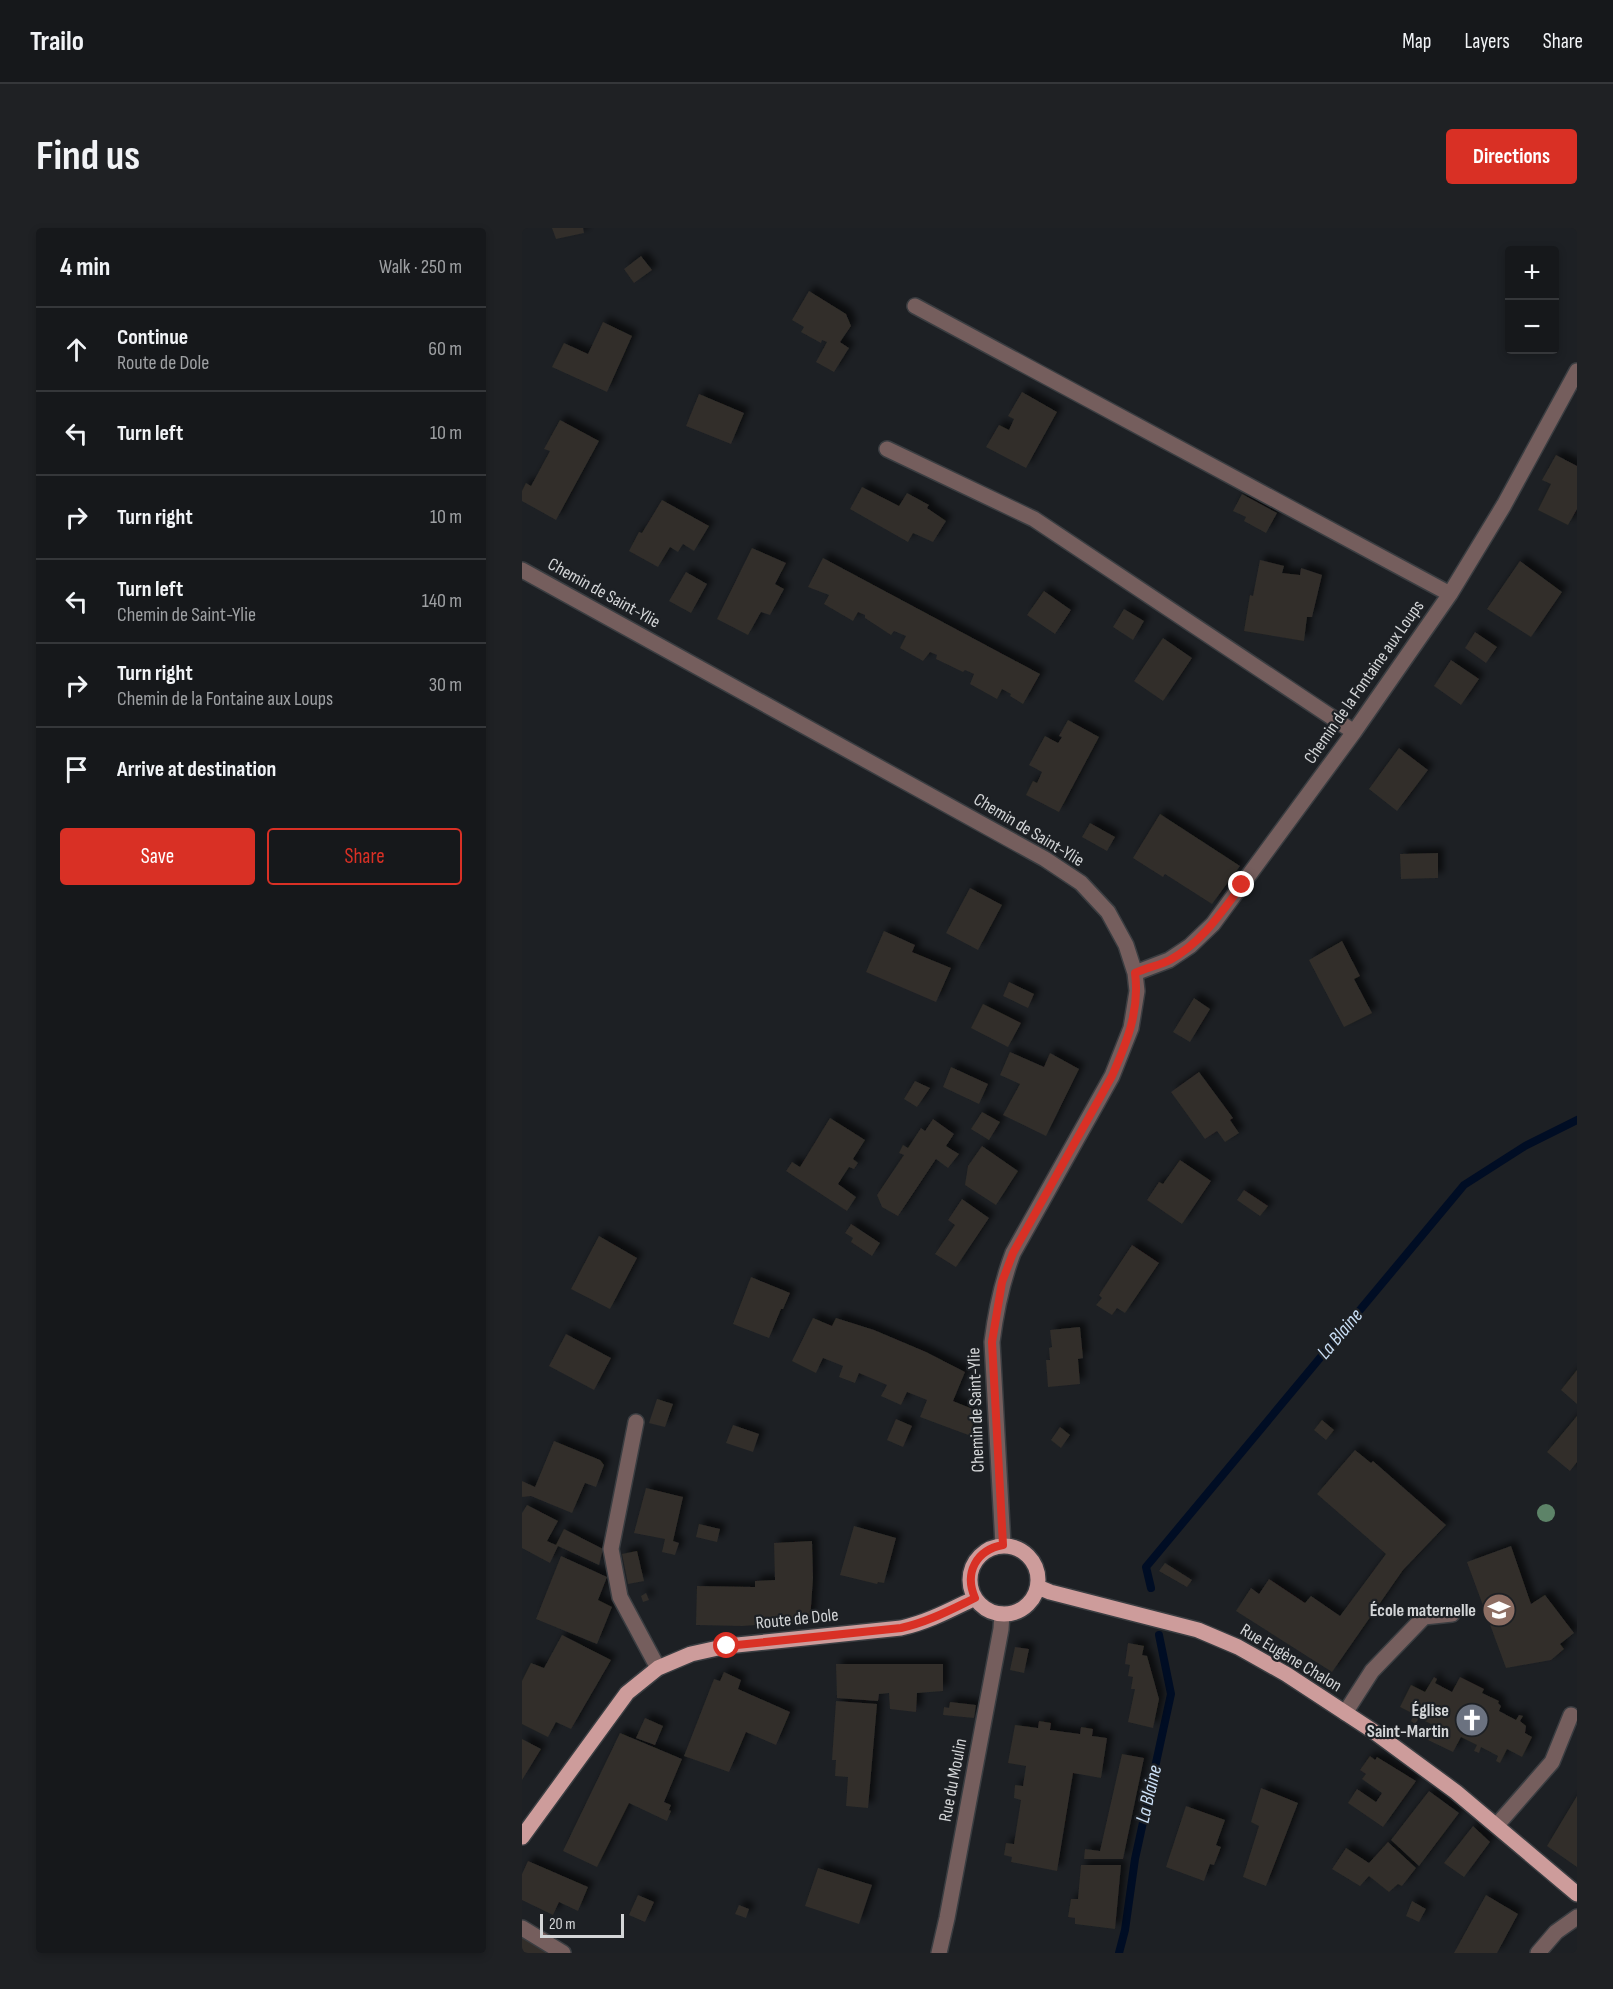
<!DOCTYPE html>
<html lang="en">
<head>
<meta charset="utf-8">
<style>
	:root { --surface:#16181b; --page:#1f2124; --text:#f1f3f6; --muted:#9ea0a3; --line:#35373a; --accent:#d93025 }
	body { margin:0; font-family:"Sofia Sans Condensed",sans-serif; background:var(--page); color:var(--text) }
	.controls { position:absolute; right:18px; top:18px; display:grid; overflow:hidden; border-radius:6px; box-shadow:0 3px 9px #0003 }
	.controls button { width:54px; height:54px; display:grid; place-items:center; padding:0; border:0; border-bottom:2px solid var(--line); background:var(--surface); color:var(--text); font:30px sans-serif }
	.scale { position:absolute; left:18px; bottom:15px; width:84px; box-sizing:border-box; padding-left:6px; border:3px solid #d3d5d7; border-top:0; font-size:16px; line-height:21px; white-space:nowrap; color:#d3d5d7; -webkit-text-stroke:4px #1d2024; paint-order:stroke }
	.stop { position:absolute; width:18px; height:18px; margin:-14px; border:4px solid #d93025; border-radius:50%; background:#fff }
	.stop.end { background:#d93025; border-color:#fff; box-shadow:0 2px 6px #0008 }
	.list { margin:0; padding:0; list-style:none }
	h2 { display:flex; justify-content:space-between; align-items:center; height:78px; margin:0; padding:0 24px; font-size:26px }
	h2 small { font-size:20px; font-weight:400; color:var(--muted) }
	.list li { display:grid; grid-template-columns:39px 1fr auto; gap:18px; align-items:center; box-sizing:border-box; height:84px; padding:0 24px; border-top:2px solid var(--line) }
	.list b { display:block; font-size:22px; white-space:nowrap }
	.list p { margin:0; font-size:20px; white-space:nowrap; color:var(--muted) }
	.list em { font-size:20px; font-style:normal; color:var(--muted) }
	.actions { display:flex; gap:12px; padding:18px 24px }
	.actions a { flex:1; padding:14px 0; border:2px solid var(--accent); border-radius:6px; text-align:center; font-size:21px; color:var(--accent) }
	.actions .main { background:var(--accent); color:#fff }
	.icon { flex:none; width:33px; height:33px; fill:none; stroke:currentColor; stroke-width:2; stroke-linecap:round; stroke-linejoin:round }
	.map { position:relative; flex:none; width:1055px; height:1725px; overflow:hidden; border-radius:6px }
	header { display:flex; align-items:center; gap:36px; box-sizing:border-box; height:84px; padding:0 30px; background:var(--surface); border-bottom:2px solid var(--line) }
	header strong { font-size:28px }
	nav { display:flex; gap:33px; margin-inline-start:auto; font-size:21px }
	.intro { display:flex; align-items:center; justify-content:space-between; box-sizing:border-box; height:144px; padding:0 36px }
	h1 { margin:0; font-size:42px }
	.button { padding:15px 27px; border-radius:6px; background:var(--accent); color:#fff; font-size:21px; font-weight:700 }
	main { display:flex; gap:36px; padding:0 36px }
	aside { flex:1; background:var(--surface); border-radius:6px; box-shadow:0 3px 9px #0003 }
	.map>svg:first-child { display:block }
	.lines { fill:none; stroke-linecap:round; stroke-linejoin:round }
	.stream { stroke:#000d24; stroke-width:8 }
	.building { fill:#312e2a; filter:url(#shadow) }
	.minor-casing { stroke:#3a3d41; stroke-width:18 }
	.major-casing { stroke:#3a3d41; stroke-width:18 }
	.minor { stroke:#755e5d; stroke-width:15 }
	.major { stroke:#cd9c9b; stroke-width:15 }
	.tree { fill:#5d8368 }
	.route { stroke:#d93025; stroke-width:8 }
	.labels { text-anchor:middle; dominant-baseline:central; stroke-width:4.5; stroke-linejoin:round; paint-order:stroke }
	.street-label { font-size:18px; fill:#d3d5d7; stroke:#1d2024 }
	.poi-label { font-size:18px; font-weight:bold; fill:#d3d5d7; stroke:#1d2024; text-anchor:end }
	.water-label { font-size:20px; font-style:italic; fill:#cadff6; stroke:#1d2024 }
</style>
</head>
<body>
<header>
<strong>Trailo</strong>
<nav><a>Map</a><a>Layers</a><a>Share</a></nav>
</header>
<div class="intro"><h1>Find us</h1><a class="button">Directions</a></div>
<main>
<aside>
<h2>4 min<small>Walk · 250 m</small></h2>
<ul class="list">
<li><svg class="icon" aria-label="ahead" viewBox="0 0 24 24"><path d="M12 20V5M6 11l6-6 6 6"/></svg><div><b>Continue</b><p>Route de Dole</p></div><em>60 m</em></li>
<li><svg class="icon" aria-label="left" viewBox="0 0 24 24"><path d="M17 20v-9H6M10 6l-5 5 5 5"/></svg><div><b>Turn left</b></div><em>10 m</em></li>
<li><svg class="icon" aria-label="right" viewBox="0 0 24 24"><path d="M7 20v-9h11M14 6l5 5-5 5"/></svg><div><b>Turn right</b></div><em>10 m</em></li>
<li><svg class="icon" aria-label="left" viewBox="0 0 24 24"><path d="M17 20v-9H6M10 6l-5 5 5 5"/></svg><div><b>Turn left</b><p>Chemin de Saint-Ylie</p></div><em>140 m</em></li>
<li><svg class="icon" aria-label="right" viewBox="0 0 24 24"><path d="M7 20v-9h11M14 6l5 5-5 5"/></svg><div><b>Turn right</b><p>Chemin de la Fontaine aux Loups</p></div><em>30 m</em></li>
<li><svg class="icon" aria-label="arrive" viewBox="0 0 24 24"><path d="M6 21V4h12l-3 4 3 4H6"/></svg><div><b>Arrive at destination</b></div></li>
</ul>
<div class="actions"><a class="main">Save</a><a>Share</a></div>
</aside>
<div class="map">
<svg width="1055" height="1725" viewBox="0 0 1055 1725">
	<defs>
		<filter id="shadow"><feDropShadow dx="5.5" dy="-5.5" stdDeviation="3" flood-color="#0009"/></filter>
	</defs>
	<rect width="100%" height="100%" fill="#1d2024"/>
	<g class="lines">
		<path class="stream" d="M629 1360 624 1339 942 957 1003 918 1055 892
			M597 1725 603 1702 613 1631 649 1466 637 1407"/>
	</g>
	<path class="building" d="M30 0H61L62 5 34 11Z
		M119 28 130 42 112 55 102 41Z
		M287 63 324 86 329 98 318 114 327 120 312 144 294 134 305 114 300 112 299 115 279 104 282 99 270 92Z
		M81 94 110 108 85 164 30 139 42 115 66 126Z
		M500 164 535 184 504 240 464 219 477 197 487 202 492 191 486 188Z
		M177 166 222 185 209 216 164 198Z
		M38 192 77 213 34 292 0 273V263L4 255 9 258 28 223 22 221Z
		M1034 227 1055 238V281L1046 297 1016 282 1029 256 1020 252Z
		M340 259 377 278 385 265 407 277 405 280 424 293 411 314 391 305 386 314 328 281Z
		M720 266 755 285 744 305 722 293 724 289 711 283Z
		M140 272 187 298 172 323 161 316 156 324 148 319 136 339 107 323 117 304 120 305Z
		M230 320 264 335 253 356 262 361 248 387 239 384 226 407 195 391Z
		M301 330 518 446 501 476 488 468 489 466 480 461 475 471 448 456 452 446 443 442 441 444 414 431 415 427 408 424 401 433 378 420 384 408 372 403 369 407 343 390V387L336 384 331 393 302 376 307 367 286 359Z
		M738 332 762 338 760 345 778 347 779 340 800 347 790 389H785L782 413 722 403 728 367 731 368Z
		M998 333 1040 364 1009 409 965 381Z
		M164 344 185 356 169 385 147 373Z
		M522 363 549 382 533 406 505 387Z
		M602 381 622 393 611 412 591 399Z
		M953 404 975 419 964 435 943 420Z
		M641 410 670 430 641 473 612 453Z
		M929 432 957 451 939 477 912 458Z
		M546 492 577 509 537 584 504 567 511 553 515 555 520 544 507 537 523 508 536 515 540 509 537 508Z
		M877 520 906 542 875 583 847 561Z
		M638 586 718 638 690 676 643 646 641 649 611 630Z
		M568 595 593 609 585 623 560 609Z
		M916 625V650L879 651 878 626Z
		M448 660 480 677 456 722 424 705Z
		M362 703 393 717 390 724 429 740 414 774 344 744Z
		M820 713 838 748 832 751 850 785 822 799 787 732Z
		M487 754 512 766 506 780 481 768Z
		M672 770 688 781 668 814 651 804Z
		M461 776 499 795 486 819 449 800Z
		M488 824 522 839 528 825 557 841 524 908 481 887 498 856 478 847Z
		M429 839 466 856 457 876 421 859Z
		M677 844 711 890 708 892 717 905 703 914 695 903 683 911 649 864Z
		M393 853 408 860 395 879 382 871Z
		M460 884 478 894 467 912 449 901Z
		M308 890 343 912 331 931 336 935 332 941 327 939 316 956 334 969 325 983 264 943 270 934 278 939Z
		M411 891 432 906 424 918 437 926 426 940 414 931 376 988 360 979 355 967 382 927 377 925 381 917 386 920 399 900 403 903Z
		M460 918 496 943 474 977 443 957 446 938Z
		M658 932 689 953 660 996 625 972 637 954 641 956Z
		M722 962 746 978 738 988 715 972Z
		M440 971 467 990 434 1039 413 1026 433 997 426 992Z
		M329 996 358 1015 350 1028 329 1014 331 1010 323 1005Z
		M77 1008 115 1030 88 1081 49 1061Z
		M610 1017 637 1035 603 1085 595 1080 590 1087 574 1077 580 1070 577 1067Z
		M229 1049 268 1065 261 1081H259L247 1110 211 1096Z
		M291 1090 310 1098 314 1090 352 1102 404 1124 443 1144 431 1173 453 1182 449 1208 398 1189 405 1172 385 1164 379 1177 359 1168 365 1157 337 1145 333 1155 317 1149 321 1138 301 1130 294 1145 270 1133Z
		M558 1099 561 1130 556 1131 558 1156 526 1159 524 1132H528L527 1120 530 1119 528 1102Z
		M44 1106 89 1130 72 1162 27 1138Z
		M1055 1142V1176L1039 1162Z
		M135 1171 151 1176 143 1199 127 1195Z
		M1055 1188V1234L1048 1243 1025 1224Z
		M374 1191 390 1198 381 1219 365 1212Z
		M800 1192 812 1202 804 1212 792 1202Z
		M211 1197 237 1206 231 1224 204 1215Z
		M538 1199 548 1207 539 1220 529 1212Z
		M32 1213 78 1232 82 1237 74 1259 63 1255 50 1285 9 1268 0 1269V1253L13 1259Z
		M833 1222 849 1235 851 1233 924 1297 881 1342 810 1444 714 1383 729 1360 737 1366 747 1351 783 1375 789 1368 818 1388 864 1326 795 1266Z
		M124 1260 161 1269 151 1313 157 1315 153 1327 140 1324 143 1311 112 1305Z
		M5 1277 36 1293 25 1313 34 1317 42 1301 81 1321 77 1337 36 1318 28 1335 0 1320V1285Z
		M177 1296 198 1301 195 1314 174 1309Z
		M332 1298 374 1310 362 1355 356 1354 355 1356 318 1347Z
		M290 1313 291 1350 288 1393 220 1398 174 1397 175 1358 233 1359V1353L253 1352 252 1315Z
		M989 1318 1009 1376 1023 1367 1052 1405 1038 1416 1042 1421 1029 1432 984 1440 945 1334Z
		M115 1323 122 1353 106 1356 100 1326Z
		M39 1328 85 1349 76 1372 90 1379 75 1416 14 1391Z
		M643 1335 670 1352 665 1359 637 1343Z
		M124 1365 127 1372 121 1374 119 1368Z
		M40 1407 89 1432 49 1501 34 1494 26 1509 0 1496V1453L9 1435 22 1440Z
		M606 1415 622 1418 620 1427 625 1428 637 1471 631 1500 606 1494 613 1461H609L611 1449 606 1448 608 1437 603 1436Z
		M493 1419 507 1421 502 1445 488 1442Z
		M314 1436H421V1463L395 1465 394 1484 368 1481 367 1465 357 1466 356 1473 315 1470Z
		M202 1444 219 1452 216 1461 268 1484 254 1517 224 1504 207 1544 162 1528 192 1451 198 1453Z
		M912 1449 915 1451 913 1455 930 1464 938 1449 962 1461 960 1465 977 1473 976 1475 979 1478 977 1483 994 1492 997 1487 1001 1488 998 1493 1004 1498 1003 1505 1010 1509 1000 1529 985 1521 978 1535 974 1533 976 1528 959 1519 957 1525 952 1523 955 1517 939 1509 931 1524 906 1512 913 1498 897 1490 893 1496 889 1493 892 1486 878 1479 889 1457 903 1464Z
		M314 1473 355 1476 346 1580 324 1578 326 1549 313 1548 314 1532H310Z
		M428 1474 454 1477 452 1490 421 1487 422 1479 427 1480Z
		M123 1490 141 1498 133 1517 114 1510Z
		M517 1493 529 1495 528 1502 558 1506 559 1499 571 1501 570 1508 585 1510 579 1550 551 1545 535 1643 489 1634 490 1629 482 1627 484 1615 492 1616 499 1572 492 1570 493 1557 501 1558 504 1538 486 1535 493 1497 516 1500Z
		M98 1505 160 1531 142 1574 149 1577 147 1582 149 1583 145 1593 107 1575 75 1639 41 1623Z
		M0 1511 19 1521 0 1552Z
		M600 1526 622 1530 601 1631H562L563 1621 578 1623Z
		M848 1528 853 1532 855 1529 894 1553 861 1599 826 1575 835 1561 854 1574 860 1565 840 1551 844 1546 838 1542Z
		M739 1560 776 1575 744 1658 721 1649 737 1598 729 1594Z
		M907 1563 937 1585 897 1638 869 1612Z
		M1055 1568V1639L1025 1618Z
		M664 1578 703 1592 694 1617 699 1619 692 1637 688 1636 682 1653 644 1639Z
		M951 1598 968 1614 942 1649 922 1635Z
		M866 1614 894 1640 880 1658 876 1656 867 1664 847 1648 838 1658 810 1641 824 1620 847 1635Z
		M6 1633 66 1659 56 1683 37 1674 31 1687 0 1672V1646Z
		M559 1637H599L593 1701 553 1696V1690L546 1689 549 1671H556Z
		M296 1640 350 1657 337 1696 283 1678Z
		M116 1667 132 1674 123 1694 107 1687Z
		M964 1667 996 1686 975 1725H932Z
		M890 1673 904 1681 897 1694 884 1688Z
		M217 1677 227 1681 224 1690 213 1686Z
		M0 1707 32 1725H0Z"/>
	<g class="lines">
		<defs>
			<path id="minor" d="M393 78 928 366
				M365 221 512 291 832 504
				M0 342 523 631 559 655 586 684 604 717 613 745 615 763 609 800 590 848 491 1025C480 1054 474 1082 470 1114L481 1317
				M613 745 647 732 668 718 691 696 832 504 928 366 982 277 1055 143
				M114 1194 89 1321 98 1369 136 1440
				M823 1485 850 1443 902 1389 930 1386
				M975 1597 1030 1534 1049 1487
				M0 1700 41 1725
				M417 1725 425 1690 479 1401 480 1386
				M1016 1725 1034 1704 1055 1689"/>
			<path id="major" d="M448 1352a34 34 0 1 1 68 0a34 34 0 1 1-68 0Z
				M516 1359 528 1364 676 1402 716 1419 764 1446 851 1503 934 1564 1055 1666
				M0 1609 105 1465 136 1440 169 1426 205 1418 379 1400C406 1394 428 1382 453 1370"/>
		</defs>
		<use href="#minor" class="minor-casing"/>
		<use href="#major" class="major-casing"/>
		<use href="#minor" class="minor"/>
		<use href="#major" class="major"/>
	</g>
	<circle class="tree" cx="1024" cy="1285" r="9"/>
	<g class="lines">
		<path class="route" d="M205 1418 379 1400C406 1394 428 1382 453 1370 442 1345 454 1322 481 1317L470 1114 480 1054 491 1025 590 848C605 814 618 782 613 745 624 740 638 737 648 732 680 714 699 685 720 657"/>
	</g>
	<defs>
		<symbol id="school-disc" viewBox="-11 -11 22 22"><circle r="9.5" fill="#8d6e63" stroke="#1d2024"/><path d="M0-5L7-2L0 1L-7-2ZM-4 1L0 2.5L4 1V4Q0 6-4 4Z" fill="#fff"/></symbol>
		<symbol id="church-disc" viewBox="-11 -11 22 22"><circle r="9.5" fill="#6b7280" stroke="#1d2024"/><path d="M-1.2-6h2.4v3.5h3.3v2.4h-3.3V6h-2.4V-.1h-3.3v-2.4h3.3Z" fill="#fff"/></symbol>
	</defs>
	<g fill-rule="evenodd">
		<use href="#school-disc" x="958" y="1363" width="38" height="38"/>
		<use href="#church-disc" x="931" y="1473" width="38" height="38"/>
	</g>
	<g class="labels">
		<g class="street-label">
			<text transform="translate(82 365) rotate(29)">Chemin de Saint-Ylie</text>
			<text transform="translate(842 454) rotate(-55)">Chemin de la Fontaine aux Loups</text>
			<text transform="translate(507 602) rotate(31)">Chemin de Saint-Ylie</text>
			<text transform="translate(454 1182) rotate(-92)">Chemin de Saint-Ylie</text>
			<text transform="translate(275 1391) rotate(-6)">Route de Dole</text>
			<text transform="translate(769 1430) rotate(31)">Rue Eugène Chalon</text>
			<text transform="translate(431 1552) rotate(-79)">Rue du Moulin</text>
		</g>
		<g class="poi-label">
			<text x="954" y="1382">École maternelle</text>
			<text x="927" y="1482">Église<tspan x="927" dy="21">Saint-Martin</tspan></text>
		</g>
		<g class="water-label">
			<text transform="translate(818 1106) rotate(-50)">La Blaine</text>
			<text transform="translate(627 1566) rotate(-77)">La Blaine</text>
		</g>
	</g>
</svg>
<div class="controls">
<button>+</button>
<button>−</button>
</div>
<div class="scale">20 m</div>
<div class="stop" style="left:205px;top:1418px"></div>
<div class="stop end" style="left:720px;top:657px"></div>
</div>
</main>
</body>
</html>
